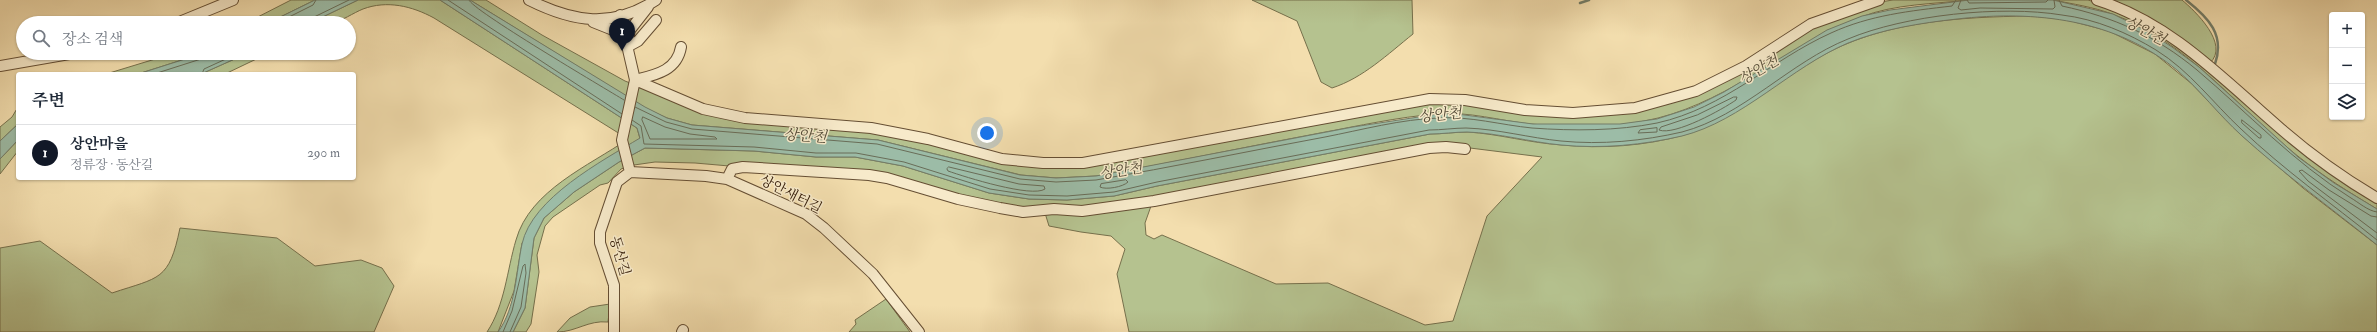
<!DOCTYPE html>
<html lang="ko">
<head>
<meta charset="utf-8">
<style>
	:root { --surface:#fff; --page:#f6f6f7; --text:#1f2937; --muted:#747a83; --line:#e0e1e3; --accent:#111827 }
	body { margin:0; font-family:"IM FELL Double Pica","Noto Serif KR",serif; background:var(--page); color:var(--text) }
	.controls { position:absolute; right:12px; top:12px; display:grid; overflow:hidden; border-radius:4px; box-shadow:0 1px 3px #0004 }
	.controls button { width:36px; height:36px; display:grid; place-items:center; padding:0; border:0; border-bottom:1px solid var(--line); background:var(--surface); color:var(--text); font:20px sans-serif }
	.you { position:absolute; left:987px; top:133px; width:14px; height:14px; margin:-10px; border:3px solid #fff; border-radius:50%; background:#1a73e8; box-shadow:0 0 0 6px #1a73e833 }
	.badge { display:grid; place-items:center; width:26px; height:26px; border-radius:50%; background:var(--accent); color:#fff; font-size:13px; font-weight:700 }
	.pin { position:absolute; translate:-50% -33px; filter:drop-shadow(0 1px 2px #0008) }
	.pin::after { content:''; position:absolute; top:21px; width:14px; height:12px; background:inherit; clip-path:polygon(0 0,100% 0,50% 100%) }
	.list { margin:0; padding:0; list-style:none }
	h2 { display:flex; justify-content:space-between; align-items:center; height:52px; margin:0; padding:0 16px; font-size:17px }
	h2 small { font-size:13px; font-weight:400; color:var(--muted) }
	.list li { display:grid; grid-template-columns:26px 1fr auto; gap:12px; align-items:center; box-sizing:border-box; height:56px; padding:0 16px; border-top:1px solid var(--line) }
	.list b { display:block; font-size:15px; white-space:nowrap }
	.list p { margin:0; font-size:13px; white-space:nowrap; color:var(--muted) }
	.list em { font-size:13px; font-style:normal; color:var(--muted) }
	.icon { flex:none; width:22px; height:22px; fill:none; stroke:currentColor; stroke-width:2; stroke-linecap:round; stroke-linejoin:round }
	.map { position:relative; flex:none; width:2377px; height:332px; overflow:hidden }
	.search { position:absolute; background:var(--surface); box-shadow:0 1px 3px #0004; left:16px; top:16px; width:340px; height:44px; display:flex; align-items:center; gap:10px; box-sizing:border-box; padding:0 14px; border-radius:22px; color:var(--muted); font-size:15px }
	.panel { position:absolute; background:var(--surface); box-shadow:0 1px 3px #0004; left:16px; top:72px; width:340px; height:108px; border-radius:4px }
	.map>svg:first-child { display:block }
	.green { fill:#b5c28f; stroke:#76704c }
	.water { fill:#9cbca7; stroke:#737d68 }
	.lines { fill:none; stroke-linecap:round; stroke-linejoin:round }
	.shore { stroke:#696d58; stroke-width:1 }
	.stream { stroke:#737d68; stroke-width:2.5 }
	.minor-casing { stroke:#654e33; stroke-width:12 }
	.minor { stroke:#f7eaca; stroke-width:10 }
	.labels { text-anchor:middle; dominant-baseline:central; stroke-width:3; stroke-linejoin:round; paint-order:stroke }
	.street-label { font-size:14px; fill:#361e0a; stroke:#f7eaca }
	.water-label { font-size:15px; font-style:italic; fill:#554d39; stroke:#f7eaca }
</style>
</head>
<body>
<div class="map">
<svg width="2377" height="332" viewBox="0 0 2377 332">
	<rect width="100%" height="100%" fill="#f3deae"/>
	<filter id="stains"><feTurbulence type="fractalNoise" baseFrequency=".005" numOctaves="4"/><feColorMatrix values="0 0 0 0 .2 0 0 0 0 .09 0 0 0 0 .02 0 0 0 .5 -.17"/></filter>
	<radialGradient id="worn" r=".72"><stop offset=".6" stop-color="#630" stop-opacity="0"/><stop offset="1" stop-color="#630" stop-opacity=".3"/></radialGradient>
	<path class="green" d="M291 0H315L268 23H246Z
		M358 0H440L637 128 640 139 570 184 522 243 514 291 498 332H487C505 305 507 270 516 240 530 190 589 166 628 139L434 18C412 6 387 0 363 9 353 13 342 21 332 23 325 24 317 23 310 23Z
		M470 0H486L542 35 625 81 701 111 867 130 1042 166 1408 105 1449 102 1540 114 1677 101 1815 25 1880 2 1893 0H1969C1934 4 1894 4 1861 17 1790 44 1733 99 1658 118 1619 128 1572 128 1531 124 1501 121 1468 111 1437 114 1398 117 1358 126 1320 133 1245 147 1171 163 1096 176L1056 178 1021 175 878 140 692 125 667 118 645 108Z
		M1252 0H1412L1413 34C1388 54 1363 78 1332 88L1321 82 1297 21Z
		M2053 0H2088L2101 4 2161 32 2377 200V209C2350 193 2323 176 2299 157 2238 109 2188 41 2112 14 2093 7 2073 4 2053 0Z
		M2105 0H2182C2195 11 2230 44 2210 63Z
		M2030 16 2063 19 2109 31 2155 54 2192 84 2240 134 2303 188 2377 245V332H1129L1117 274 1125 249 1111 236 1081 232 1049 226 1045 213 1151 206 1145 223 1146 235 1154 239 1162 235 1276 284 1328 283 1425 325 1453 321 1487 216 1542 157 1446 145 1123 205 1029 210 1002 207 912 182 695 163 655 162 634 165 621 169 608 183 600 185 553 217 545 226 537 255 539 272 531 324 526 332H513L525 308 534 238 544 218 574 192 619 162 645 148 754 151 816 157H855L903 166 989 193 1029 199 1067 200 1114 196 1157 186 1430 134C1442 134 1455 132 1468 132 1499 134 1530 143 1562 145 1602 149 1645 146 1684 135 1693 133 1702 127 1710 123 1748 105 1782 79 1818 58 1881 21 1960 17 2030 16Z
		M175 53H204L138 74H106Z
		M248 53H269L225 74H201Z
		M18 107V124L0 141V127L12 117Z
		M18 140V151L0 174V159Z
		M180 228 277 238 315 266 361 260 382 268 394 286 374 332H0V248L40 241 112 293C160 277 169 281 180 228Z
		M886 299 910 332H849L856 324 855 320Z
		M610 304 608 322C588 320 576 332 557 332L570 318 590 307Z"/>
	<path class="water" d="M315 0H358L310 23H268Z
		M440 0H470L645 107 667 118 692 125 878 140 1020 175 1056 178 1096 176 1353 127 1438 114H1457L1533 124H1620L1657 119 1694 107 1724 92 1827 30 1862 16 1890 10 1969 0H2053L2113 14 2147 31 2172 47 2199 67 2298 157 2334 183 2377 209V245C2331 208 2284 174 2241 135 2219 115 2200 90 2178 71 2116 19 2035 10 1957 19 1921 23 1882 29 1848 43 1791 67 1742 121 1682 136 1643 145 1602 149 1561 145 1530 142 1498 133 1467 132 1455 132 1442 134 1430 134L1157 186 1114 196 1067 200 1029 199 989 193 903 166 855 157H816L754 151 645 148 619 162 574 192 544 218 534 238 525 308 513 332H498C516 307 516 273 522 244 532 198 602 161 640 138L637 128Z
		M204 53H248L201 74H138Z
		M18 124V140L0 159V141Z"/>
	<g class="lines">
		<path class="shore" d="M448 0 622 114
			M469 0C470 9 606 89 624 100
			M1961 0 1958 8 1961 10 1980 8 2053 9 2055 7 2054 0
			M1967 0 1969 3 2046 2 2048 0
			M2059 0 2062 6C2114 17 2156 36 2197 70 2248 113 2293 162 2351 198 2358 202 2368 211 2377 212
			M277 23 313 5 316 0
			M310 23 312 18 349 0
			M154 74 201 59 204 53
			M202 74 204 69 239 53
			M1734 97H1737L1736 100C1723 109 1675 136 1659 130L1661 127 1697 115Z
			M635 107 666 122 692 129 877 144 1020 179 1056 182 1096 180C1173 167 1249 151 1325 137 1361 130 1402 119 1439 118 1470 116 1501 125 1532 128 1573 131 1617 131 1657 123 1725 108 1771 60 1831 33 1870 15 1910 11 1952 6L1956 0
			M643 117 665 127 690 134 715 137 717 139H650L642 120Z
			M632 120 641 126 644 144 754 147 816 153H856L904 162 990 189 1029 195 1067 196 1114 192 1157 182 1429 130C1442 130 1454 128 1466 128 1498 129 1530 138 1561 141 1601 145 1643 141 1682 132 1743 116 1790 62 1848 39 1905 15 2001 5 2062 15 2096 19 2128 33 2156 50 2190 71 2213 103 2241 129 2284 170 2331 203 2377 240
			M2242 120 2261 135V138H2259L2242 123Z
			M1657 128V132L1638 133 1640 130Z
			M949 167 1019 184 1044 186 1045 189C1032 198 965 177 948 171L947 169Z
			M1126 180 1128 182C1123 187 1106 190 1100 187L1101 184Z
			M2377 217 2371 216 2329 190 2302 170 2299 171 2308 181 2377 233
			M503 332 512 311 523 266 525 264 526 273 521 307 510 332"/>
		<path class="stream" d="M2186 0C2209 18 2225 35 2215 64
			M1580 3 1589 0"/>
		<defs>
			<path id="minor" d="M529 0C573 22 612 29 656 0
				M2097 0C2171 23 2224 80 2281 129 2311 155 2343 178 2377 198
				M620 15 635 80 622 140 630 172
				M593 22 613 30 626 43
				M177 23 233 0
				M627 42 630 30 648 7
				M627 47 638 41 656 20
				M0 66 75 53
				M635 80 703 109 745 118 871 128 928 139 1002 159 1043 163H1083L1430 99 1465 100 1525 110 1573 113 1635 108 1696 91 1746 66 1811 24 1879 0
				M635 80C655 75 677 71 681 47
				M630 172 706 176 727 179 806 214 824 228 873 274 919 332
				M727 179 732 169 743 167 869 175 887 178 958 199 1000 208 1023 212 1054 209 1082 211 1154 201 1429 148 1446 147 1465 149
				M614 332V285L600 243V232L617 182 630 172
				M682 332 683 330"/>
		</defs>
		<use href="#minor" class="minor-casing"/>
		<use href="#minor" class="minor"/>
	</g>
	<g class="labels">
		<g class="street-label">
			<text transform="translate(791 194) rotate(27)">상안새터길</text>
			<text transform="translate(620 256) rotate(74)">동산길</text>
		</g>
		<g class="water-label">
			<text transform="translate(2145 31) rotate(28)">상안천</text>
			<text transform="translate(1759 70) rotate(-31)">상안천</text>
			<text transform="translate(1440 115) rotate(-6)">상안천</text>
			<text transform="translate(805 136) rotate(4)">상안천</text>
			<text transform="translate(1121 171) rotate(-9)">상안천</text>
		</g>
	</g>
	<rect width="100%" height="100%" filter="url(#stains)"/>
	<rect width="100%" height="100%" fill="url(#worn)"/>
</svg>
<div class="controls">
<button>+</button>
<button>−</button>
<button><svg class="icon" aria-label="layers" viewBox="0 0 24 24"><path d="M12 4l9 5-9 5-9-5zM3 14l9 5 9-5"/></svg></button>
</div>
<div class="you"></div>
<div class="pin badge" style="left:622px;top:51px">1</div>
<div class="search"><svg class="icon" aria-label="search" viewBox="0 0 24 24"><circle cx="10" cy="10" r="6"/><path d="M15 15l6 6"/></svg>장소 검색</div>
<section class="panel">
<h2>주변<small></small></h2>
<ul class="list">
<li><span class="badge">1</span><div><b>상안마을</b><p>정류장 · 동산길</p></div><em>290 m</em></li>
</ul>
</section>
</div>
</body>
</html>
